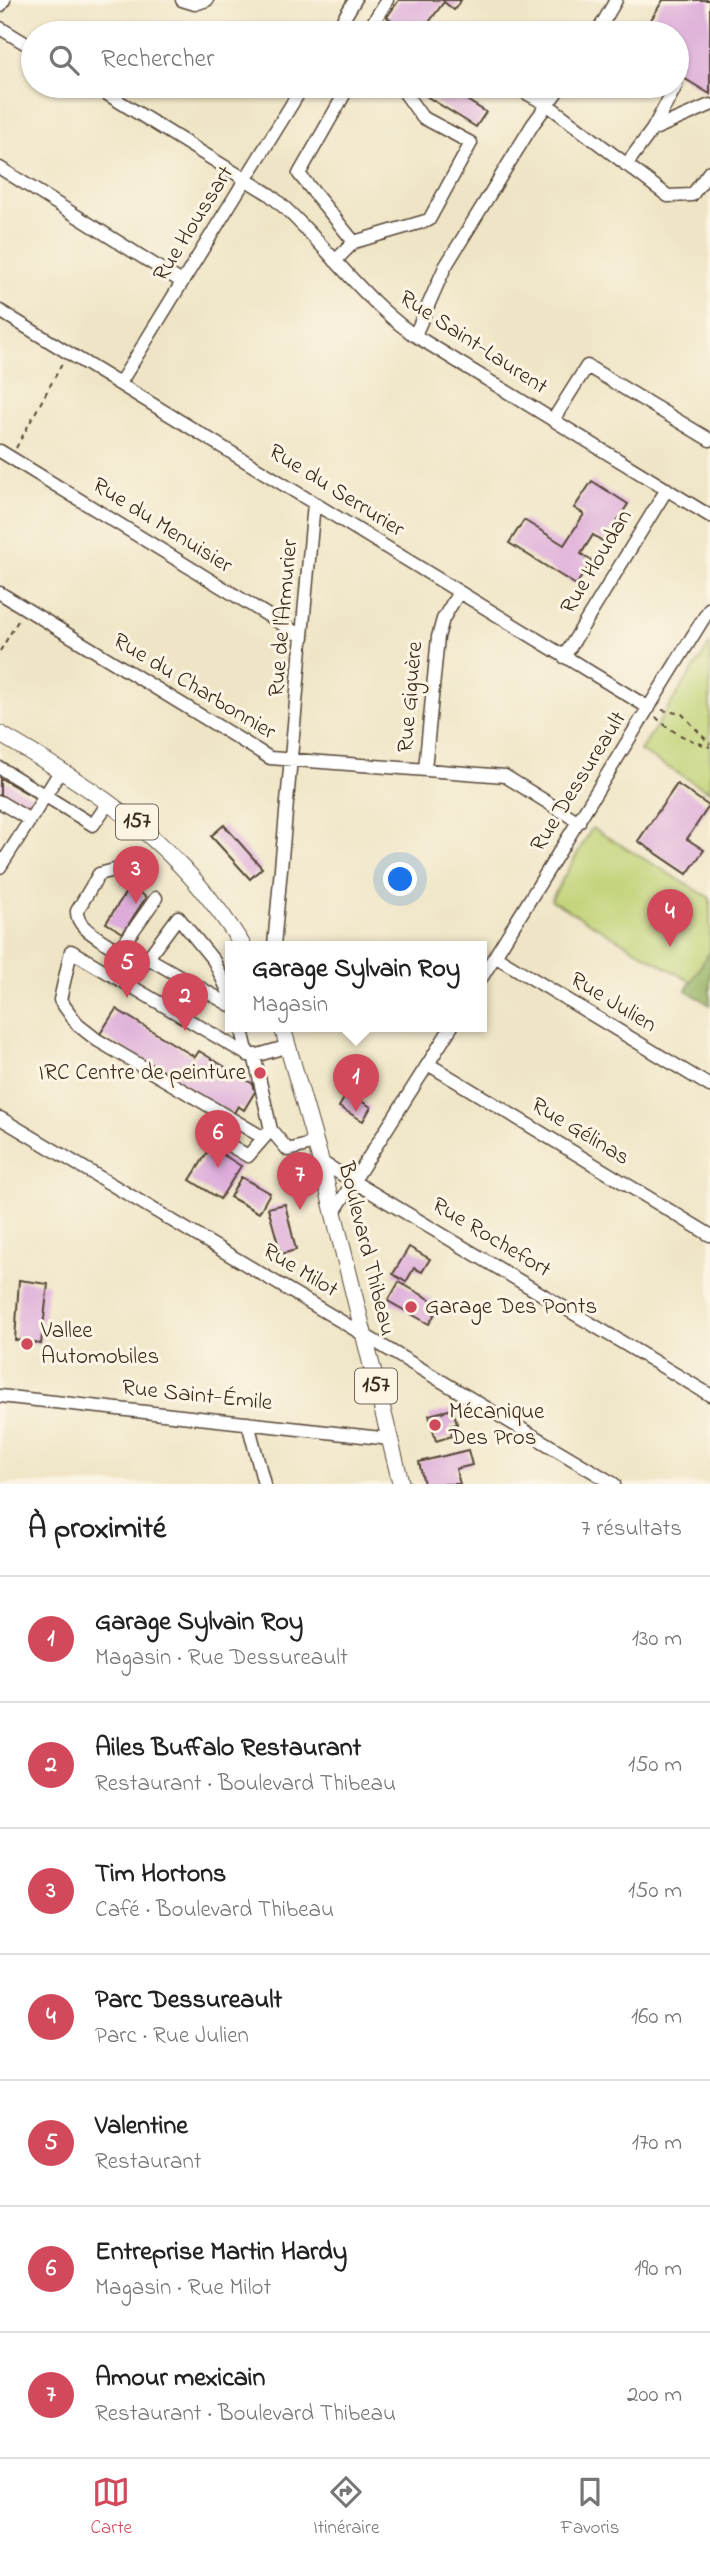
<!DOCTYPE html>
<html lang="fr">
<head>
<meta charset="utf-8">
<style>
	:root { --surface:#fff; --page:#f2f2f2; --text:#222; --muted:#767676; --line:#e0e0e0; --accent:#d1495b }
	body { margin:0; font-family:"Indie Flower",sans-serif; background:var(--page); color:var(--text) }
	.you { position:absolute; left:401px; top:880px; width:24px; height:24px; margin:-18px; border:5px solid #fff; border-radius:50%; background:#1a73e8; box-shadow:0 0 0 10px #1a73e833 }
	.badge { display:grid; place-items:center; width:46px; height:46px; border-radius:50%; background:var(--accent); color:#fff; font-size:23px; font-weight:700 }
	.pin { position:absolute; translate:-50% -58px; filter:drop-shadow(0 2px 4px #0008) }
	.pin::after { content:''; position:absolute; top:37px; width:24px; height:21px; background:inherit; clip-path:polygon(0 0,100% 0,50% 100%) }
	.popup { position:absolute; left:225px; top:941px; width:262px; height:91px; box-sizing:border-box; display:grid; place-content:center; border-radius:0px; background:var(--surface); filter:drop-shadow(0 2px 5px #0005); font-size:23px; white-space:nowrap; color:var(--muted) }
	.popup b { font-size:26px; color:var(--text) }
	.popup::after { content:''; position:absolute; left:50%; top:100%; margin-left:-14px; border:14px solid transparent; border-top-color:var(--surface) }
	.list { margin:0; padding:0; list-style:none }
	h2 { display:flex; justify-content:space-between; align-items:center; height:91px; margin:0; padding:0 28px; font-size:30px }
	h2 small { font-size:23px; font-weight:400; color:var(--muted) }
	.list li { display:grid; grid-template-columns:46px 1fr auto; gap:21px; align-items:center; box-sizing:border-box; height:126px; padding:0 28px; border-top:2px solid var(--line) }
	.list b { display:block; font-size:26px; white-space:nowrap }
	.list p { margin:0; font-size:23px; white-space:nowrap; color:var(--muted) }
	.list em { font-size:23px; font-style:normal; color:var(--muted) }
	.icon { flex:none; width:38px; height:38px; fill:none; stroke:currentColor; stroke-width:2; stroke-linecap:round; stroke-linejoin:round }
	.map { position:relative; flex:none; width:710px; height:1484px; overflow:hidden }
	.search { position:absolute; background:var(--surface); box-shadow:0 2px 5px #0004; left:21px; right:21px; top:21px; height:77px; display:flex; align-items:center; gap:18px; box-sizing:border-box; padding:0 24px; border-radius:38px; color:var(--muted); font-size:26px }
	.sheet { height:973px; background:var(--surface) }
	nav { display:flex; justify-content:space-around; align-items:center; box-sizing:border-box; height:98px; border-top:2px solid var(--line); background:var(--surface); font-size:19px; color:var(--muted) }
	nav a { display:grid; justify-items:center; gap:4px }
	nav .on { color:var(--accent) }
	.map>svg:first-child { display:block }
	.green { fill:#bfd275; stroke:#7d7e4a; stroke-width:2 }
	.forest { fill:#97b466; stroke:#696f42; stroke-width:2 }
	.building { fill:#ddacda }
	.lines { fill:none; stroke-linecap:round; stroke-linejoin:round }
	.minor-casing { stroke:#564637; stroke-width:15 }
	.major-casing { stroke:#564637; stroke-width:18 }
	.path { stroke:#564637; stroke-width:2; stroke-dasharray:5 5; stroke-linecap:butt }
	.minor { stroke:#fff; stroke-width:12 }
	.major { stroke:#fff; stroke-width:16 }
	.poi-dot { fill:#d1495b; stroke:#fcf5e5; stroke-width:2.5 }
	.labels { text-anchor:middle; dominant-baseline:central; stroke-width:6; stroke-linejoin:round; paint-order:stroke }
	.shield { fill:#fcf5e5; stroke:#75675a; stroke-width:2 }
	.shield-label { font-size:21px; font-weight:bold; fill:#3b2a1e }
	.street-label { font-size:23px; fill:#3b2a1e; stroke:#fcf5e5 }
	.poi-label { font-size:23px; fill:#3b2a1e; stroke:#fcf5e5; text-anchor:start }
</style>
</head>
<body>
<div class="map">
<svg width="710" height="1484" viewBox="0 0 710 1484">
	<rect width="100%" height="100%" fill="#fcf5e5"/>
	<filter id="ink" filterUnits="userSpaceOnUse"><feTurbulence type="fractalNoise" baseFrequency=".0143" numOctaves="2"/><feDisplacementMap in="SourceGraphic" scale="14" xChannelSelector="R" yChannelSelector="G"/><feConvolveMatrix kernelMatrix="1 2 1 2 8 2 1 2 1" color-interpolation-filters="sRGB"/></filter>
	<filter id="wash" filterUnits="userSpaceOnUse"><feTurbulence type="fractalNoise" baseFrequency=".00686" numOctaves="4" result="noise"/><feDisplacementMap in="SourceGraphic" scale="28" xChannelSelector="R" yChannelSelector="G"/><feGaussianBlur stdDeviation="1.57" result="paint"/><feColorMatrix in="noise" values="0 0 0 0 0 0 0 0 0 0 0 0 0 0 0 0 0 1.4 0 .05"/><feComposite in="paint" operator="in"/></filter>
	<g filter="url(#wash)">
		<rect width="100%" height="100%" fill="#efe5c6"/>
		<path class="green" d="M710 644V792L640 751Z
			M592 828 710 898V993L551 900Z"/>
		<path class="forest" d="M710 951V1005L686 990Z"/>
		<g id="blocks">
			<path class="building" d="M399 0H461L454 10 444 2 421 33H407L387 17Z
				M663 0H710V94L677 74V33H643Z
				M410 86H444L486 112 476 127Z
				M592 481 628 504 604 542 593 535 581 554 592 561 576 585 509 543 524 520 564 545 584 514 574 508Z
				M0 778 37 799 29 812 0 795Z
				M677 784 709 806 687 839 704 850 687 874 638 841Z
				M224 825 262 868 250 879 211 836Z
				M130 886 146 897 123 933 106 923Z
				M116 1009 195 1057 199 1051 253 1084V1088L256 1090 244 1110 238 1106 233 1115 100 1034Z
				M347 1093 371 1107 363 1121 339 1107Z
				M211 1147 241 1166 220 1199 190 1180Z
				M241 1177 270 1193 259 1213 230 1197Z
				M285 1204 296 1250 281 1254 268 1208Z
				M409 1247 430 1259 422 1272 414 1268 406 1282 393 1274Z
				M19 1280 48 1284 41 1344 15 1340Z
				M399 1282 440 1305 429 1324 388 1301Z
				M453 1409 457 1424 450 1426 452 1436 436 1441 429 1415Z
				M468 1450 472 1465 456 1469 460 1484H424L419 1462Z"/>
		</g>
	</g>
	<g filter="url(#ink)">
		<use href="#blocks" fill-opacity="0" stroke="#564637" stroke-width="2"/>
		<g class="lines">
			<defs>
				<path id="minor" d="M182 0 195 4 207 0
					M0 6 4 0
					M340 26 354 33
					M0 28 33 48
					M335 33 355 0
					M370 33 374 21 387 0
					M597 33 616 0
					M94 86 269 194C320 236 357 294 411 333L710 516
					M513 86 548 105 668 196 692 195 710 171
					M652 130 710 105
					M626 165 652 130 676 86
					M0 168 182 282
					M354 242 429 220 471 143 422 117 400 86
					M335 261 354 242 299 174 349 86
					M0 311 649 708
					M415 335 445 267 533 124 561 86
					M120 383 303 86
					M553 420 587 366 710 440
					M0 451 303 637
					M0 593 270 758 505 776 579 822
					M564 657 667 489
					M0 768 93 825 109 802
					M425 769 438 637 443 619 459 592
					M0 802 30 820 61 770
					M0 867 30 820
					M122 868 99 874 77 911C76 928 100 938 113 948L123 945 156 898
					M274 946 314 503
					M495 956 710 1086
					M148 958 230 1005
					M482 977 710 608
					M128 985 178 917 214 961 230 995
					M241 1026 248 1055
					M254 1055 271 1130 288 1150 315 1143
					M428 1064 710 1235
					M0 1118 614 1484
					M214 1136 248 1156 268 1133
					M264 1138 97 1040 78 1025 60 1000 71 951 248 1055H258L289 1046
					M321 1162 710 1395
					M334 1212 452 1026
					M0 1396 390 1439
					M248 1423 264 1484"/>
				<path id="major" d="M0 734C101 793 179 843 243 946
					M282 1026 321 1162 401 1484"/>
			</defs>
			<use href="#minor" class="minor-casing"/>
			<use href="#major" class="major-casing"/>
			<path class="path" d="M16 448 62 364
				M0 651 19 619
				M662 710 682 714 710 744
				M656 717C670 732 691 741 710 747"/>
			<use href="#minor" class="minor"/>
			<use href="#major" class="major"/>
		</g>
	</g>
	<g class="poi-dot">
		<circle cx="260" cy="1073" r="7"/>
		<circle cx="411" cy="1307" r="7"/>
		<circle cx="27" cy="1344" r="7"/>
		<circle cx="435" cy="1425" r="7"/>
	</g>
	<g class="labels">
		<g class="shield">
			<rect x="116" y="804.5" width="42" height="35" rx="5"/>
			<rect x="355" y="1368.5" width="42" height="35" rx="5"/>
		</g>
		<g class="shield-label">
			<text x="137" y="822">157</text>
			<text x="376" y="1386">157</text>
		</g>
		<g class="street-label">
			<text transform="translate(194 224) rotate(-58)">Rue Houssart</text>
			<text transform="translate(473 343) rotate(33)">Rue Saint-Laurent</text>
			<text transform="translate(336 491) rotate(32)">Rue du Serrurier</text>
			<text transform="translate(162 526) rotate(32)">Rue du Menuisier</text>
			<text transform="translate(597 562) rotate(-59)">Rue Houdan</text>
			<text transform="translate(284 618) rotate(-85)">Rue de l'Armurier</text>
			<text transform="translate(194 687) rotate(31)">Rue du Charbonnier</text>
			<text transform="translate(411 697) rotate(-85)">Rue Giguère</text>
			<text transform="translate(579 782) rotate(-58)">Rue Dessureault</text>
			<text transform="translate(613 1003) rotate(31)">Rue Julien</text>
			<text transform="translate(580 1132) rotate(31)">Rue Gélinas</text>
			<text transform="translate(491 1238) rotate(31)">Rue Rochefort</text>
			<text transform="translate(366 1249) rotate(76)">Boulevard Thibeau</text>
			<text transform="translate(300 1271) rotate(31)">Rue Milot</text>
			<text transform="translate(197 1396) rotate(6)">Rue Saint-Émile</text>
		</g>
		<g class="poi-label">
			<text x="246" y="1073" text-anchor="end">IRC Centre de peinture</text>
			<text x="425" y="1307">Garage Des Ponts</text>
			<text x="41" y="1331">Vallee<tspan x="41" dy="26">Automobiles</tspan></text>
			<text x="449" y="1412">Mécanique<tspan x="449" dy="26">Des Pros</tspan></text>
		</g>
	</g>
</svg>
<div class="you"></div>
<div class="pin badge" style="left:356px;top:1112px">1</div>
<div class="popup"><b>Garage Sylvain Roy</b>Magasin</div>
<div class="pin badge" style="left:185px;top:1031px">2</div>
<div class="pin badge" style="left:136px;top:904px">3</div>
<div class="pin badge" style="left:670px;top:947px">4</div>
<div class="pin badge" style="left:127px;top:998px">5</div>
<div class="pin badge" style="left:218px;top:1168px">6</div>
<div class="pin badge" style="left:300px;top:1210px">7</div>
<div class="search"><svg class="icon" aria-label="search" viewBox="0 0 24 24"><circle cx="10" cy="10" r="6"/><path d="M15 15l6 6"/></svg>Rechercher</div>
</div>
<section class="sheet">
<h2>À proximité<small>7 résultats</small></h2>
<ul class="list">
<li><span class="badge">1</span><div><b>Garage Sylvain Roy</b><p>Magasin · Rue Dessureault</p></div><em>130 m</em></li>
<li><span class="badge">2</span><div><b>Ailes Buffalo Restaurant</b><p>Restaurant · Boulevard Thibeau</p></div><em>150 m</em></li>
<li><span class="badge">3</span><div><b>Tim Hortons</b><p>Café · Boulevard Thibeau</p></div><em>150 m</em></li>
<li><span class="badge">4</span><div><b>Parc Dessureault</b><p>Parc · Rue Julien</p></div><em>160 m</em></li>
<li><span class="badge">5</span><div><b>Valentine</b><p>Restaurant</p></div><em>170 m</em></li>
<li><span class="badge">6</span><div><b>Entreprise Martin Hardy</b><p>Magasin · Rue Milot</p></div><em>190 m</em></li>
<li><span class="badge">7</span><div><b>Amour mexicain</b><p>Restaurant · Boulevard Thibeau</p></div><em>200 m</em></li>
</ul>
</section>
<nav>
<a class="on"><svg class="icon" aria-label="map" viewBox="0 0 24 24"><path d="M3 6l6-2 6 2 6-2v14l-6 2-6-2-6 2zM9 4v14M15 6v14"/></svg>Carte</a>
<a><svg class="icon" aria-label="directions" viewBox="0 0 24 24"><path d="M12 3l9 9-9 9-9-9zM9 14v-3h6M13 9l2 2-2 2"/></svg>Itinéraire</a>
<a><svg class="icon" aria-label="saved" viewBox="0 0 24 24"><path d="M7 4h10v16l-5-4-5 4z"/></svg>Favoris</a>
</nav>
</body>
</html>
